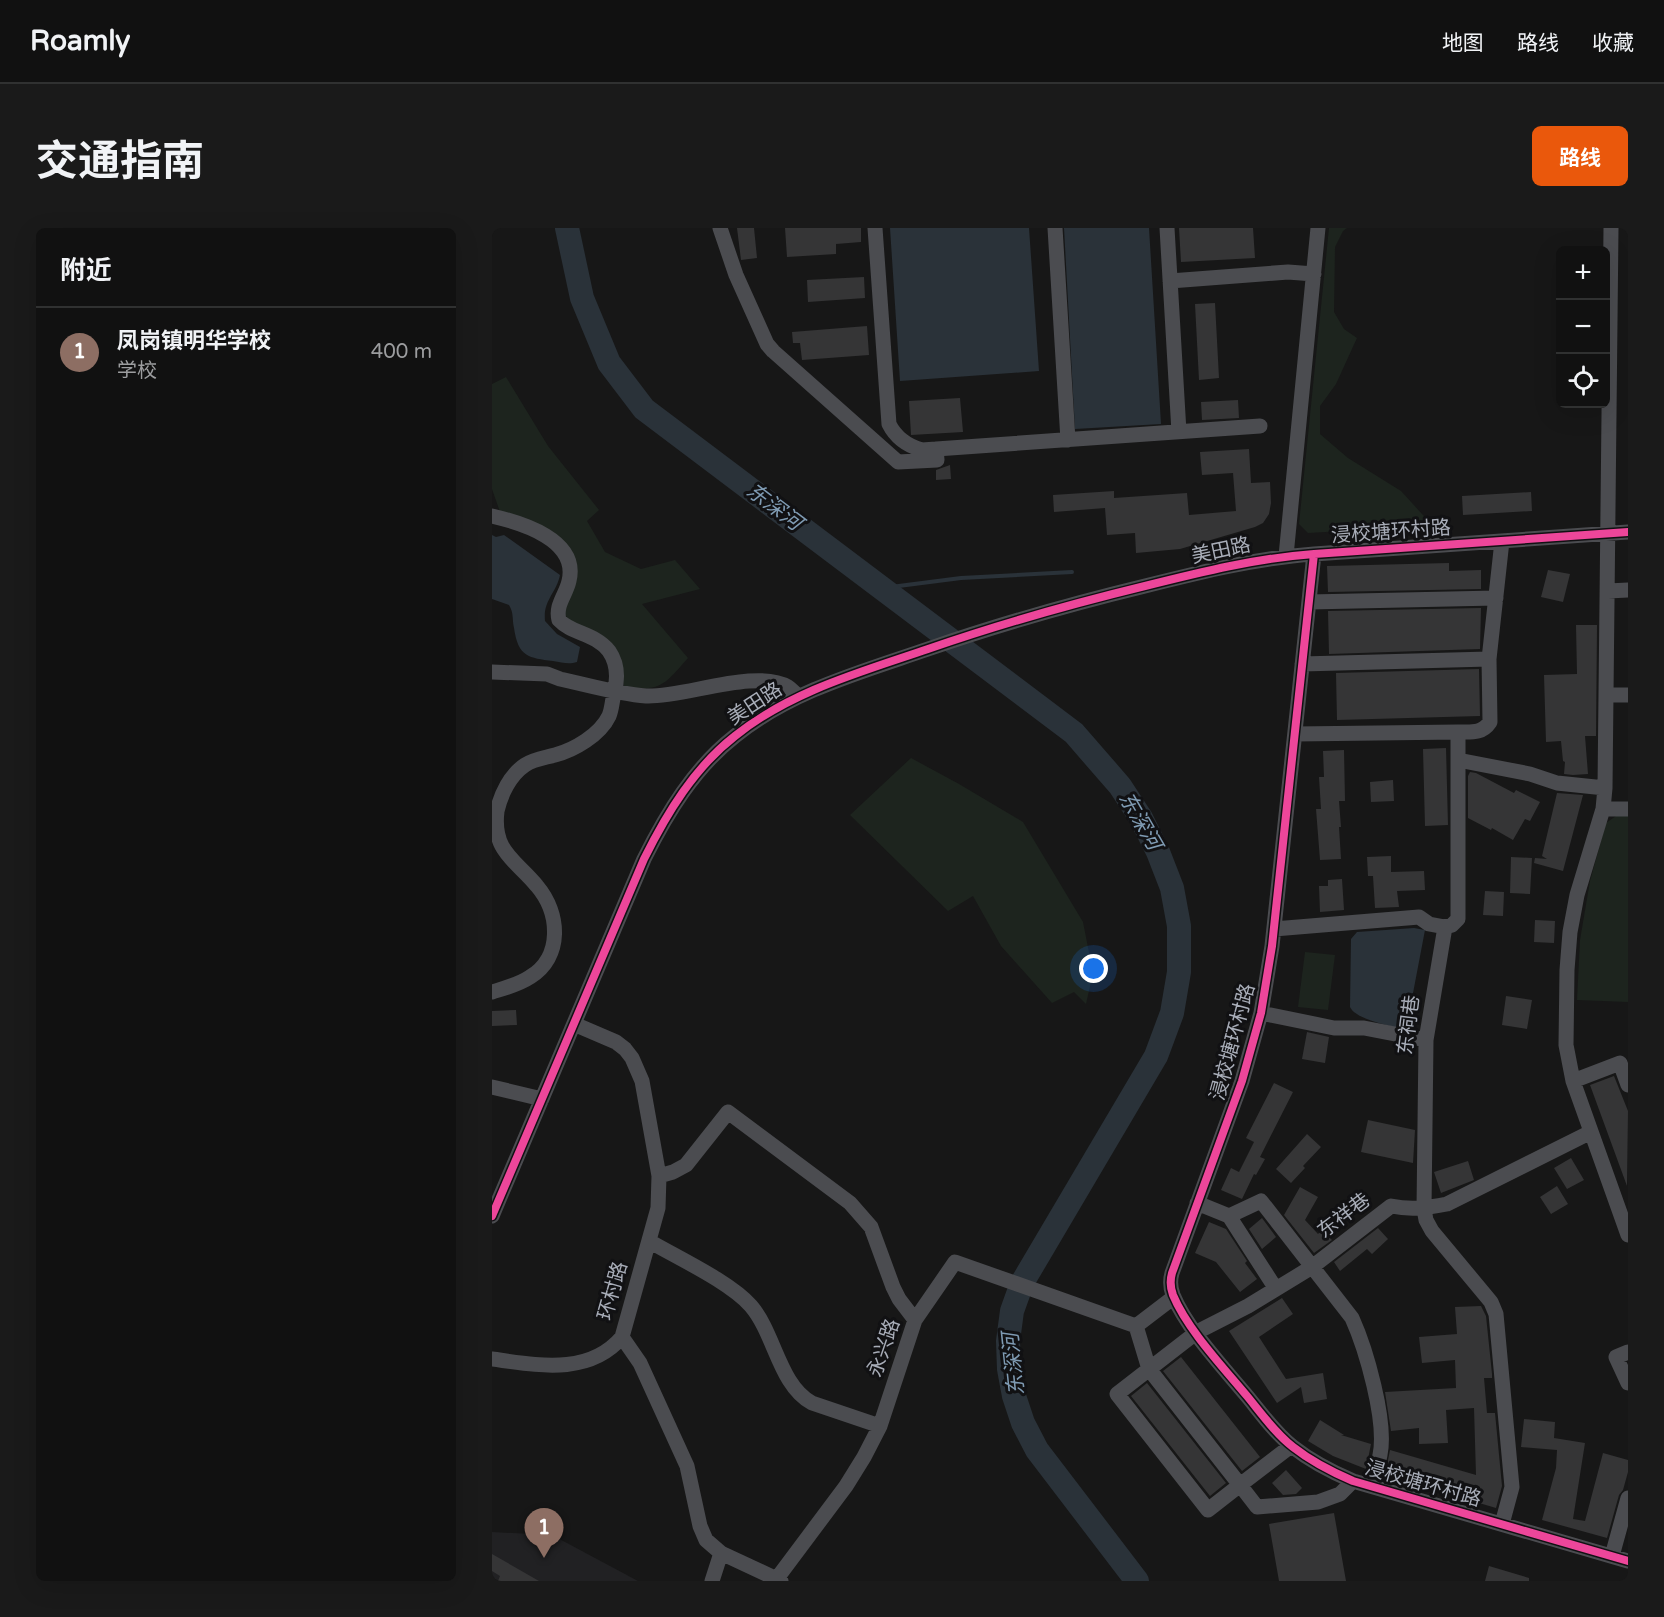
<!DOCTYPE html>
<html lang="zh">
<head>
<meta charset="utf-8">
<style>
	:root { --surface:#111; --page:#1a1a1a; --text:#f1f3f6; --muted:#9c9d9f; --line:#303131; --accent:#ea580c }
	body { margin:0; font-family:"Varela Round","Noto Sans SC",sans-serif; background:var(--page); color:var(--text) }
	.controls { position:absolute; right:18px; top:18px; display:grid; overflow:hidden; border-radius:9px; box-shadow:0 6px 24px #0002 }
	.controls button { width:54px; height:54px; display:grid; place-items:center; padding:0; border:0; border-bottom:2px solid var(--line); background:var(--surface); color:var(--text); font:30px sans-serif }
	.you { position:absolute; left:602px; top:741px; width:21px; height:21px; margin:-15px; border:4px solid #fff; border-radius:50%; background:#1a73e8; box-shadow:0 0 0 9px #1a73e833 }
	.badge { display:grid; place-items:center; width:39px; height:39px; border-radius:50%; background:var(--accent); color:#fff; font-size:20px; font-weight:700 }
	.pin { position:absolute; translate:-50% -50px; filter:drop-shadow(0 2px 3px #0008) }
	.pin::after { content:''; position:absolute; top:32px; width:21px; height:18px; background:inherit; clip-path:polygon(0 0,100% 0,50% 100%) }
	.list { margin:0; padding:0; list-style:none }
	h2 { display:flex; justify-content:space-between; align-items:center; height:78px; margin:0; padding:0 24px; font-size:26px }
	h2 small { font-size:20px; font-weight:400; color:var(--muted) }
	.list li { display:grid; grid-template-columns:39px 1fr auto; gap:18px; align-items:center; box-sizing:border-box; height:90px; padding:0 24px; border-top:2px solid var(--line) }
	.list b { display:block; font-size:22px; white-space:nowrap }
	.list p { margin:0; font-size:20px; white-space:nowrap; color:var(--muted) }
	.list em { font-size:20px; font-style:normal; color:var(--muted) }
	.icon { flex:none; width:33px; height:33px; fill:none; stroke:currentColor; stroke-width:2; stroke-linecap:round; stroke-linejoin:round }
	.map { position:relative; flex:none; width:1136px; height:1353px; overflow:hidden; border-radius:9px }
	header { display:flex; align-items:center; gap:36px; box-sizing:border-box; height:84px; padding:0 30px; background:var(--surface); border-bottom:2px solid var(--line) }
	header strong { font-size:28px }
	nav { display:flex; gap:33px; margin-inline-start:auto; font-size:21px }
	.intro { display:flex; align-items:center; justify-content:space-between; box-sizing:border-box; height:144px; padding:0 36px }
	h1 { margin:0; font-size:42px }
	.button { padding:15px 27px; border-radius:9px; background:var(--accent); color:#fff; font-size:21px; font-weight:700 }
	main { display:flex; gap:36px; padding:0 36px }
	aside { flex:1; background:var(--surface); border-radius:9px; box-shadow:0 6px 24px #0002 }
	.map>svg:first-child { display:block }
	.built { fill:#212123 }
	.green { fill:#1d241e }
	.water { fill:#2a3239 }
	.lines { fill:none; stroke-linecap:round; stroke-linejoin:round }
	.stream { stroke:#2a3239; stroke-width:4 }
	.river { stroke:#2a3239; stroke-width:24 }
	.building { fill:#353536 }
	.minor { stroke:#4b4c50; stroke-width:15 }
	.cycleway-casing { stroke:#111113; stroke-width:11 }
	.cycleway { stroke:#ed469a; stroke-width:8 }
	.labels { text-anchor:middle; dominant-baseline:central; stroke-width:6; stroke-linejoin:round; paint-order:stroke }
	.street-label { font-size:20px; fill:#a8adb8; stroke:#111113 }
	.water-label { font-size:21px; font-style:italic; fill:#7f9bb3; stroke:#111113 }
</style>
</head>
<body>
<header>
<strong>Roamly</strong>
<nav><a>地图</a><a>路线</a><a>收藏</a></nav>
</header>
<div class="intro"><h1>交通指南</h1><a class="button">路线</a></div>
<main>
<aside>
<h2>附近<small></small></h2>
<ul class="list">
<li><span class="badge" style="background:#8d6e63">1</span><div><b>凤岗镇明华学校</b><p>学校</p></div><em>400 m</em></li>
</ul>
</aside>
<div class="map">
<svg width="1136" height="1353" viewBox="0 0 1136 1353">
	<rect width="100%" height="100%" fill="#171717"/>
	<path class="built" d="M0 1304 60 1307 146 1353H0Z"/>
	<path class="green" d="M837 0H855L851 3 843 19 842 84 852 101 865 110 844 156 828 178V206L856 230 909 263 941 298 816 305 807 296Z
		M14 149 56 218 107 282 95 293 113 324 149 341 183 332 208 361 150 376 196 430C172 457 169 464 132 459L128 434 78 394 72 385 84 335 8 284 0 261V156Z
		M419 530 467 556 531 594 591 694 601 745 594 776 582 764 560 775 509 718 481 668 456 683 358 587Z
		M1124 588H1136V774L1085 772 1088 712 1098 653 1114 595Z
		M813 724 843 727 836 782 806 779Z"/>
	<path class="water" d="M398 0H537L547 143 408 153Z
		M572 0H657L669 196 583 201Z
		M0 307 4 309 12 307 68 347C64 366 51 372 53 393L65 406 88 419 85 434C76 437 70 434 61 433 37 430 26 429 22 400 20 391 22 385 17 377L0 371Z
		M922 700 933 702 914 802C900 798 864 792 858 779L859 711 865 704Z"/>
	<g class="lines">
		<path class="stream" d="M391 360 469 350 580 344"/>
		<path class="river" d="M75 0 90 70 117 135 152 181 582 505 628 558 649 590 666 624 680 660 687 698V744L680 785 664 828 530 1055 520 1083 516 1113 517 1141 522 1168 531 1195 545 1222 645 1353"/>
	</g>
	<path class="building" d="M245 0H262L265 30 249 32Z
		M293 0H369V14L344 16V26L295 29Z
		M687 0H761L763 30 689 34Z
		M372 49 373 70 316 74 315 52Z
		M723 75 727 150 707 152 703 76Z
		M375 98 377 127 310 132 308 115H301L300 104Z
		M468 170 471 204 419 207 417 173Z
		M746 172 747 190 710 192 709 174Z
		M757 221 759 255 778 254 779 275 777 286 771 295 763 299 688 321 644 325 643 305 615 307 613 280 562 284 561 267 622 263V270L695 265 697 287 744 283 741 245 710 247 708 224Z
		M458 237 459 251 444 252V242Z
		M1039 264 1040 283 971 287 970 268Z
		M957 335V343L989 342V361L836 364 835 338Z
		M1056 342 1078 346 1071 374 1049 369Z
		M989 380 988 421 837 426 836 383Z
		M1084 397H1105L1104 508H1093L1096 546 1081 547 1072 546 1073 534 1071 533 1069 513 1054 514 1052 447 1085 446Z
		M987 441 988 488 845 492 844 445Z
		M954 520 956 597 933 598 931 521Z
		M852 522 853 573H847L849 599H847L849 631 828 632 824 581H829L827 549H832L831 523Z
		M978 544 984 545 1022 565 1024 562 1048 574 1038 593 1033 591 1021 612 1000 600 999 602 976 590V548Z
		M901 552 902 573 879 574 878 554Z
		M1065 565 1091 567 1071 643 1042 635 1043 630 1055 631 1050 628Z
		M899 628V644L932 643 933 662 905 663 907 679 883 680 881 648H876L875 629Z
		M1019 629 1040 630 1038 666 1018 665Z
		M850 651 852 682 828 684 827 658H836V652Z
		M993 663 1012 664 1011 688 991 687Z
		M1043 692 1063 693 1062 715 1042 714Z
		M1014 768 1040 772 1035 801 1010 797Z
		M24 782 25 797 0 798V783Z
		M815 804 837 809 833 835 810 831Z
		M1122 848 1136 883 1135 958 1098 857Z
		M782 855 801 864 768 929 773 931 764 947 762 946 750 971 729 962 739 940 747 944 762 914 754 910Z
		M876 892 923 902 921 935 869 924Z
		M815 906 829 919 811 938 813 940 799 955 784 941Z
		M1079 930 1092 952 1075 961 1062 940Z
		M976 933 982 952 949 965 942 944Z
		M1065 958 1076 976 1059 986 1048 969Z
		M808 959 826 969 813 992 826 1006 830 1002 840 1012 822 1025 792 987Z
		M770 990 784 1009 770 1021 757 1001Z
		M717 994 734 1001 755 1033 753 1035 765 1051 748 1064 724 1034 703 1025Z
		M886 1000 896 1011 880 1026 875 1021 848 1043 842 1034Z
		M790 1070 801 1086 767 1109 794 1151 831 1145 835 1171 812 1175 809 1159 785 1175 737 1103Z
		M989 1078 994 1088 1000 1146V1150H992L995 1185H1003L1010 1258 1004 1280 893 1247 898 1222 984 1247 982 1180 954 1182 956 1215 927 1216V1200L899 1203 893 1164 964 1160 963 1132 930 1135 927 1109 965 1106 963 1079Z
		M689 1129 768 1229 750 1243 671 1143Z
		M655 1155 734 1255 718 1268 639 1168Z
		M1032 1191 1063 1194 1062 1210 1093 1215 1081 1291 1093 1293 1111 1225 1136 1232V1244L1131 1262 1127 1267 1115 1310 1050 1292 1064 1240 1065 1222 1029 1219Z
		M828 1192 852 1207H849L879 1216 874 1241 841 1228 816 1213Z
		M794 1242 810 1260 804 1266 791 1267 780 1255Z
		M842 1285 854 1353H787L777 1296Z
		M0 1326 47 1353H6L8 1348 0 1343Z
		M997 1338 1037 1350V1353H993Z"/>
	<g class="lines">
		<path class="minor" d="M228 0 244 47 275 116 281 123 406 234 445 232 444 221
			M383 0 397 196C404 210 416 218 430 222L768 198
			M563 0 576 212
			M675 0 687 204
			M1119 0 1113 560 1111 581 1085 667 1078 704 1075 742 1074 817 1081 853 1136 1007
			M678 53 796 44 822 46
			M0 288C30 295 87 312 77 353 74 367 63 377 67 392 80 406 103 405 117 423 126 436 126 451 122 466 120 473 120 481 117 488 108 507 82 522 63 527 52 530 42 531 33 537 18 547 9 566 5 583 0 624 24 632 45 658 68 685 71 729 38 749 26 757 13 760 0 764
			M1136 304 822 326 780 718 769 785 750 853 680 1045C678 1052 678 1059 681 1067 695 1101 731 1139 755 1168 769 1185 783 1205 801 1219 820 1234 840 1244 861 1253L1136 1333
			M794 328 826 0
			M1116 363 1136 362
			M817 374 1004 370
			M810 436 997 431
			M0 444 55 446 68 451C96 457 126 466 154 468 190 470 265 440 296 459 299 461 303 465 306 468
			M1114 467H1136
			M803 506 966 504
			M966 532 1038 546 1065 555 1113 560
			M1111 581H1136
			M782 701 927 689 937 696 953 699
			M769 785 842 800H872L934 812
			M82 796 124 814 133 821 140 830 150 853 167 948 166 980 130 1109 148 1135 195 1238 208 1298 214 1312 229 1325 289 1353
			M1081 853 1128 835 1136 857
			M0 859 50 871
			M167 948 181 944 194 937 236 884 358 975 379 999 401 1059 407 1071 423 1092
			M705 975 737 988 784 1061
			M0 988 152 631C175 585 202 540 243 508 299 463 369 444 436 421 508 396 579 376 653 358 709 344 765 330 822 326
			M737 988 769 973 860 1090C874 1121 895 1193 888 1227 886 1237 882 1248 879 1258
			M157 1013C186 1030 238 1054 259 1078 283 1106 287 1157 320 1175L388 1198
			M682 1069 644 1098 657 1141 748 1257 799 1218
			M1136 1124 1124 1129 1136 1155
			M0 1131C45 1137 97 1148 130 1109
			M861 1253 848 1266 826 1274 765 1279 748 1257 716 1282 625 1166 705 1104 756 1078 820 1039 899 978C919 982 935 980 955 976L1099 904
			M1010 1296 1020 1259 1004 1086 999 1074 940 1003 934 992 932 981 934 812 953 699 960 697 966 691V504C979 504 990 506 998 494L997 431 1010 313
			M1120 1328 1136 1270
			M220 1353 229 1325
			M283 1353 354 1258 372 1229 388 1198 423 1092 463 1034 644 1098"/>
		<defs>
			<path id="cycleway" d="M1136 304 822 326 780 718 769 785 750 853 680 1045C678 1052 678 1059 681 1067 695 1101 731 1139 755 1168 769 1185 783 1205 801 1219 820 1234 840 1244 861 1253L1136 1333
				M0 988 152 631C175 585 202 540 243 508 299 463 369 444 436 421 508 396 579 376 653 358 709 344 765 330 822 326"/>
		</defs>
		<use href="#cycleway" class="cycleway-casing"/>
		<use href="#cycleway" class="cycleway"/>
	</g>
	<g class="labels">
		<g class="street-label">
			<text transform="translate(899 304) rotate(-4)">浸校塘环村路</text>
			<text transform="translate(729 323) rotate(-12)">美田路</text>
			<text transform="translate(263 476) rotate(-33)">美田路</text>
			<text transform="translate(917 797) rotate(-83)">东祠巷</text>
			<text transform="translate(741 814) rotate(-75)">浸校塘环村路</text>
			<text transform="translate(852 988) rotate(-37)">东祥巷</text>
			<text transform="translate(121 1063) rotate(-74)">环村路</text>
			<text transform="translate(392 1120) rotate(-71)">永兴路</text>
			<text transform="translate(931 1256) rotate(16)">浸校塘环村路</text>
		</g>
		<g class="water-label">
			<text transform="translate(282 279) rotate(37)">东深河</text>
			<text transform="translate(648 593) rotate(60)">东深河</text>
			<text transform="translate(522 1136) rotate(-96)">东深河</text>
		</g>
	</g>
</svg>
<div class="controls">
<button>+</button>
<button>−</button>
<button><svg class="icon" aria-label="locate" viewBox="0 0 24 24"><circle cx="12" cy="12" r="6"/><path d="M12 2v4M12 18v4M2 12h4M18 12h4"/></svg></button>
</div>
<div class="you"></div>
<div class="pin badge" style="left:52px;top:1330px;background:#8d6e63">1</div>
</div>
</main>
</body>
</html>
